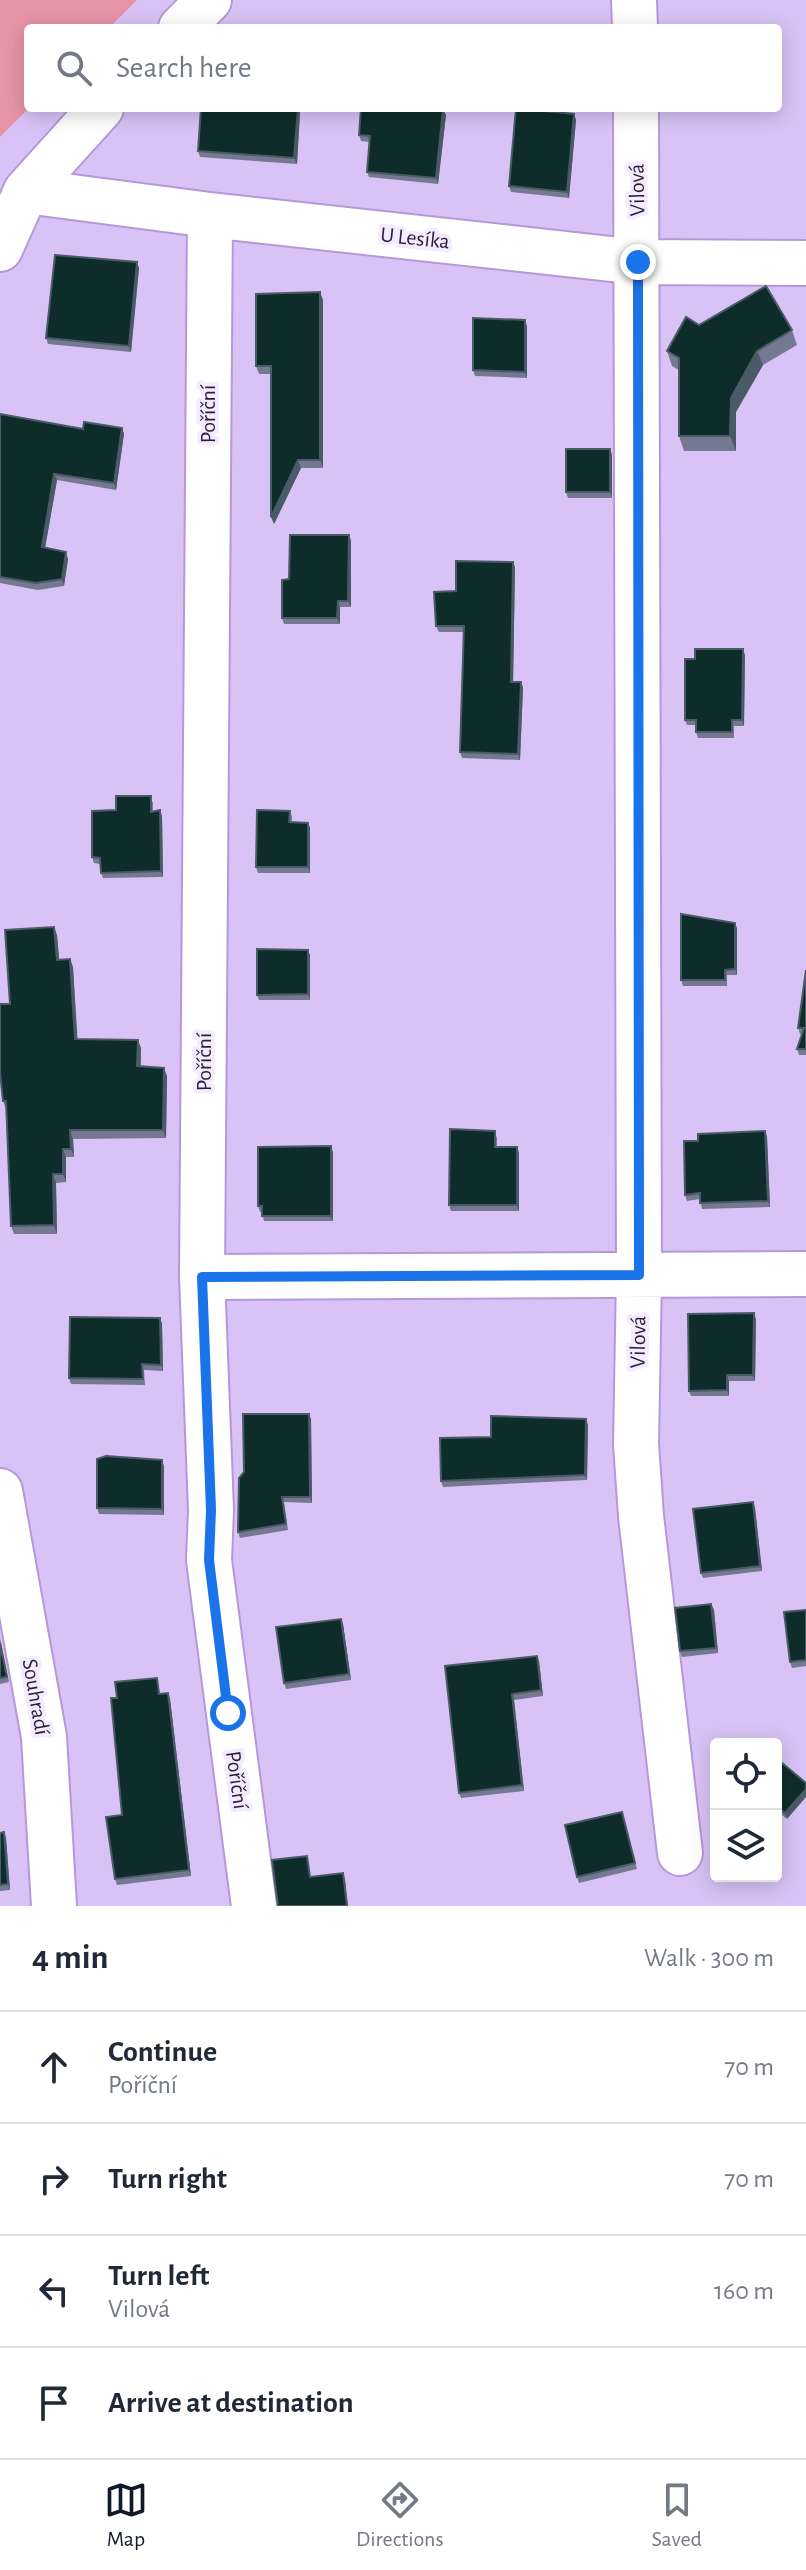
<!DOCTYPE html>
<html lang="en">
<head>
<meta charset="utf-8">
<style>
	:root { --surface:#fff; --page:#f6f6f7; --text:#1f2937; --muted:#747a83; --line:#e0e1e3; --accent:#111827 }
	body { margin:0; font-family:"Alegreya Sans",sans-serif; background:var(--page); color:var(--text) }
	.controls { position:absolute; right:24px; bottom:24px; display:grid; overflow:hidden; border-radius:8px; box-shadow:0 4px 20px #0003 }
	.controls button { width:72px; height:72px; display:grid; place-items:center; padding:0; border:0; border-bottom:2px solid var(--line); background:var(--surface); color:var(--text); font:40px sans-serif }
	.stop { position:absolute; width:24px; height:24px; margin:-18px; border:6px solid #1a73e8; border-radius:50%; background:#fff }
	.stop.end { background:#1a73e8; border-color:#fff; box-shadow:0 2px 8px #0008 }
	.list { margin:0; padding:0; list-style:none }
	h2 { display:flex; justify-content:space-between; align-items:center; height:104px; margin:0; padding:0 32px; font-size:34px }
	h2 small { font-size:26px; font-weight:400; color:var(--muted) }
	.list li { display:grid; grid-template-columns:52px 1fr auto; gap:24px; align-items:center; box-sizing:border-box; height:112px; padding:0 32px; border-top:2px solid var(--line) }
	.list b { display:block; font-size:30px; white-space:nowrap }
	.list p { margin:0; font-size:26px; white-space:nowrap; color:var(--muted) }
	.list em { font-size:26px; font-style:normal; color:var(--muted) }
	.icon { flex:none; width:44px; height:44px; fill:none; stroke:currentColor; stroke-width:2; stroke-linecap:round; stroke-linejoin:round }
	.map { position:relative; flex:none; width:806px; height:1906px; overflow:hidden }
	.search { position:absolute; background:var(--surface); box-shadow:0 4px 20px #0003; left:24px; right:24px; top:24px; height:88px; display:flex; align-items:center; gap:20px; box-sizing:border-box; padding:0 28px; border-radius:8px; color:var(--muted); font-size:30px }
	.sheet { height:552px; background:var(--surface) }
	nav { display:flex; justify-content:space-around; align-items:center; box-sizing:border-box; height:112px; border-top:2px solid var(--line); background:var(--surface); font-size:22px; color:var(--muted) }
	nav a { display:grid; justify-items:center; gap:4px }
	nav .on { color:var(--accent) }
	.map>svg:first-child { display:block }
	.green { fill:#e695a7 }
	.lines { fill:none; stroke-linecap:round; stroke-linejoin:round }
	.minor-casing { stroke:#b599d7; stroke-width:48 }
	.minor { stroke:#fff; stroke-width:44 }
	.wall { fill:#747890 }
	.shaded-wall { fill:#4b5a67 }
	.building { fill:#0e2d2a; stroke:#4b5a67; stroke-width:2 }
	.route { stroke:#1a73e8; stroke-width:10 }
	.labels { text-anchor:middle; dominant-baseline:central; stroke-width:8; stroke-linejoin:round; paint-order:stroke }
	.street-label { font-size:22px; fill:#2a1f37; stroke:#f3ebff }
</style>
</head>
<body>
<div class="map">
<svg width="806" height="1906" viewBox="0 0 806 1906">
	<rect width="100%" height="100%" fill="#d9c3f6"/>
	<path class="green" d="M0 0H137L109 28H28L29 108 0 137Z"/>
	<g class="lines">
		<defs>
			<path id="minor" d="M634 0 635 28
				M181 28 209 0
				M636 108 639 1275 636 1444 641 1516 680 1853
				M26 191 210 215 638 262 806 263
				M210 215 202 1277 211 1510 209 1560 254 1906
				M0 249 26 191 101 108
				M202 1277 806 1274
				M0 1491 44 1737 54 1906"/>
		</defs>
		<use href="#minor" class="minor-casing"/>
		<use href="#minor" class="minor"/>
	</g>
	<path class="wall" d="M201 108H299L300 112 297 164 200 157 198 151Z
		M574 114 576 120 569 198 511 192 509 186Z
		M446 115 438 184 369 177 367 172 369 142 361 141 359 135Z
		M139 268 131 352 48 344 46 338Z
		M323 300V468H301L274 524 271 374H259L256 366Z
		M699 325 792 330 797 345 763 365 736 412V451H684L679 436V370L672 366 667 351Z
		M527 326V378L475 376 473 370Z
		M0 414 83 429 122 428 124 434 116 490 57 480 45 548 68 559 64 586 38 590 0 583Z
		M610 449 612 455V498H568L566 492Z
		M349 535 351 541V607H340V624H284L282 618 289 579Z
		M515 567 513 682H521L523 688 520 760 462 758 460 752 464 632H439L436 626 456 591Z
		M745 655 744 726H734V738H698L696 732V725H687L685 720Z
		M153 802V811L162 816 163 877 103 878 101 873 100 864 94 863 92 857 116 810Z
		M290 811 292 817V822L308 823 310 828V873H258L256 867Z
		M737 928V975H727V986H683L681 980Z
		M57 935 59 960 73 967 77 1039 141 1048V1066L167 1076 166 1138 73 1139 74 1157H66V1182L56 1183 57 1234H14L11 1226 6 1109 3 1101 10 1004Z
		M310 955V1000H259L257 995Z
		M806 970V1055H799L797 1049 802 1034H800L798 1028Z
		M765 1131 767 1137 770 1207 702 1209 700 1199 687 1201 685 1195 698 1141Z
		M497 1136V1147H517L519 1153V1211H451L449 1205Z
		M333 1152V1221H264L262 1212H260L258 1206Z
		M160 1318 162 1324 163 1371 144 1370 145 1385 71 1384 69 1378Z
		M756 1319 755 1381H729V1396H691L689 1391Z
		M311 1419 312 1503 284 1502 288 1530 240 1538 238 1532Z
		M588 1425 587 1480 443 1487 441 1481 491 1437Z
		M164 1466V1515L99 1514 97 1508Z
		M755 1508 762 1571 703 1578 701 1573Z
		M711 1604 714 1610 718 1653 682 1657 680 1651Z
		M806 1610V1666L792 1668 790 1662Z
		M343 1624 351 1680 286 1689 284 1683Z
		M0 1638 9 1682 0 1684Z
		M539 1661 543 1696 514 1700 524 1791 461 1798 459 1793 445 1666Z
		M157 1678 160 1694 170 1699 191 1876 117 1885 115 1879 122 1815 117 1698Z
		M776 1770 787 1819 776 1810Z
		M622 1812 637 1869 579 1883 577 1877Z
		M0 1833 6 1838 10 1890 0 1891Z"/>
	<path class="shaded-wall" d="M298 108 300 112 297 164 294 158Z
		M443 109 446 115 438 184 436 178Z
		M574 114 576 120 569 198 567 192Z
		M137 262 139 268 131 352 129 346Z
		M320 292 323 300V468L320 460Z
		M525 320 527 326V378L525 372Z
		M757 351 763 365 736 412V451L730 436 731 398Z
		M122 428 124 434 116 490 114 483Z
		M610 449 612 455V498L610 492Z
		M298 460 301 468 274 524 271 517Z
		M54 474 57 480 44 554 42 547Z
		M349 535 351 541V607L348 601Z
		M66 552 68 559 64 586 62 579Z
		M513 562 515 567 513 688 511 682Z
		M338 601 340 607V624L337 618Z
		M743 649 745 655 744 726 742 720Z
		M521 682 523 688 520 760 518 754Z
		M160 810 162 816 163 877 161 871Z
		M308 823 310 828V873L308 867Z
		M735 923 737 928V975L735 969Z
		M54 927 57 935 60 968 57 960Z
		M308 950 310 955V1000L308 994Z
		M70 959 73 967 78 1047 75 1039Z
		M138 1040 141 1048 140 1074 137 1066Z
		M164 1068 167 1076 166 1138 163 1130Z
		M70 1130 73 1139 74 1157 71 1149Z
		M765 1131 767 1137 770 1207 768 1201Z
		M331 1146 333 1152V1221L331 1216Z
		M517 1147 519 1153V1211L517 1205Z
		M63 1149 66 1157V1182L63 1174Z
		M53 1174 56 1183 57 1234 54 1225Z
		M754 1313 756 1319 755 1381 753 1375Z
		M160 1318 162 1324 163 1371 161 1365Z
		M727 1375 729 1381V1396L727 1390Z
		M309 1414 311 1419 312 1503 310 1497Z
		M586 1419 588 1425 587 1480 585 1475Z
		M162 1460 164 1466V1515L162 1509Z
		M753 1502 755 1508 762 1571 760 1566Z
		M711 1604 714 1610 718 1653 716 1648Z
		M341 1619 343 1624 351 1680 349 1674Z
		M537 1656 539 1661 543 1696 541 1690Z
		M168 1693 170 1699 191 1876 189 1870Z
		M512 1694 514 1700 524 1791 522 1785Z
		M806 1789V1797L787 1819 785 1813Z
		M4 1832 6 1838 10 1890 8 1884Z
		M343 1873 345 1879 348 1906H347Z"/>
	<path class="building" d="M463 25 486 28H463Z
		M201 108H298L294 158 198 151Z
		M361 108 443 109 436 178 367 172 370 136 359 135Z
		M516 108 574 114 567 192 509 186Z
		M55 255 137 262 129 346 46 338Z
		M766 286 792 330 757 351 731 398 730 436H679V358L667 351 686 317 699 325Z
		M320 292V460H298L271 517V366H256V294Z
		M473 318 525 320V372L473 370Z
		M0 414 83 429 84 422 122 428 114 483 54 474 42 547 66 552 62 579 36 583 0 577Z
		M566 449H610V492H566Z
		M290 535H349L348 601H338L337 618H282V580L289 579Z
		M456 561 513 562 511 682H521L518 754 460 752 464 626H436L434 592 456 591Z
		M695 649H743L742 720H732V732H696V720H685V659H695Z
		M116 796H151V812L160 810 161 871 101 873 100 858 92 857V811L116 810Z
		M257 810 290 811 289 822 308 823V867H256Z
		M681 914 735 923V969L725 970V980H681Z
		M54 927 57 960 70 959 75 1039 138 1040 137 1066 164 1068 163 1130H70L71 1149H63V1174H53L54 1225 11 1226 6 1101H3L0 1072V1004H10L5 930Z
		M257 949 308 950V994L257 995Z
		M806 970V1049H797L804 1028H798Z
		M450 1129 495 1131V1147H517V1205H449Z
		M765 1131 768 1201 700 1203V1193L685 1195 684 1141H698V1134Z
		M331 1146V1216H262V1206H258V1147Z
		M754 1313 753 1375H727V1390L689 1391 688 1314Z
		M70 1317 160 1318 161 1365 142 1364 143 1379 69 1378Z
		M243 1414H309L310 1497H282L286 1524 238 1532 239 1478 244 1472Z
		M491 1416 586 1419 585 1475 441 1481 440 1438 491 1437Z
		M106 1456 162 1460V1509L97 1508V1459Z
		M753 1502 760 1566 701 1573 693 1509Z
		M711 1604 716 1648 680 1651 675 1608Z
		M806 1610V1660L790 1662 784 1612Z
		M341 1619 349 1674 284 1683 276 1627Z
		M0 1643 7 1677 0 1678Z
		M537 1656 541 1690 512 1694 522 1785 459 1793 445 1666Z
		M157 1678 159 1694 168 1693 189 1870 115 1879 106 1817 122 1815 111 1698H117L115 1682Z
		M782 1763 806 1783V1789L785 1813 776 1806V1770Z
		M622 1812 635 1863 577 1877 565 1825Z
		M4 1832 8 1884 0 1885V1833Z
		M307 1856 310 1877 343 1873 347 1906H278L272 1860Z"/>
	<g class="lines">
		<path class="route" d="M228 1713 209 1560 211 1510 202 1277 639 1275 638 262"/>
	</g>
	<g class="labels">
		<g class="street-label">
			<text transform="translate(637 190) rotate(-91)">Vilová</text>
			<text transform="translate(415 238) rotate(6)">U Lesíka</text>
			<text transform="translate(208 414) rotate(-90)">Poříční</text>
			<text transform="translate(204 1062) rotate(-90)">Poříční</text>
			<text transform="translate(638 1342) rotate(-89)">Vilová</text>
			<text transform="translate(36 1697) rotate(80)">Souhradí</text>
			<text transform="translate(237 1780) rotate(82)">Poříční</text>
		</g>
	</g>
</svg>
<div class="controls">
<button><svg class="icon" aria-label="locate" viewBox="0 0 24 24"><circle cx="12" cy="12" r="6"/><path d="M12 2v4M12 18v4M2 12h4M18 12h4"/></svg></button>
<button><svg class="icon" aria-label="layers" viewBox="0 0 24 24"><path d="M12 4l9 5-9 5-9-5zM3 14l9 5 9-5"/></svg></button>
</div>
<div class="stop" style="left:228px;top:1713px"></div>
<div class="stop end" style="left:638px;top:262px"></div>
<div class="search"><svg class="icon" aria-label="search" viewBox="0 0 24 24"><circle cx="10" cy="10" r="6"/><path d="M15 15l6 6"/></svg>Search here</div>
</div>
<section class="sheet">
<h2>4 min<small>Walk · 300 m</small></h2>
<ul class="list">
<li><svg class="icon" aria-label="ahead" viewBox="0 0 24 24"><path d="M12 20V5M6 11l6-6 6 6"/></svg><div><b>Continue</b><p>Poříční</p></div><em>70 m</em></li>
<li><svg class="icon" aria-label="right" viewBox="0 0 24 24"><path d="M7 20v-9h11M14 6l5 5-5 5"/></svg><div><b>Turn right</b></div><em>70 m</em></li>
<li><svg class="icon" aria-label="left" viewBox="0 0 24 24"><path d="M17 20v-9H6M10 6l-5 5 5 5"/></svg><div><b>Turn left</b><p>Vilová</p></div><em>160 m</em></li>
<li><svg class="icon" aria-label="arrive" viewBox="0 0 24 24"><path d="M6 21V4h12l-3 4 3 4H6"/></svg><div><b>Arrive at destination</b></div></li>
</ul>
</section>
<nav>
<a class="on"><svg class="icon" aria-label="map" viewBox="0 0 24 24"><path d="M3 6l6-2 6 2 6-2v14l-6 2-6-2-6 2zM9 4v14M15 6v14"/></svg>Map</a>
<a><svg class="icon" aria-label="directions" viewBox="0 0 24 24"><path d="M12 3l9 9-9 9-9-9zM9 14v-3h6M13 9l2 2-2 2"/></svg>Directions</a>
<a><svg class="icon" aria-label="saved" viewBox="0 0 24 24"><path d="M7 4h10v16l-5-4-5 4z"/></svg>Saved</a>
</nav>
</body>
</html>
